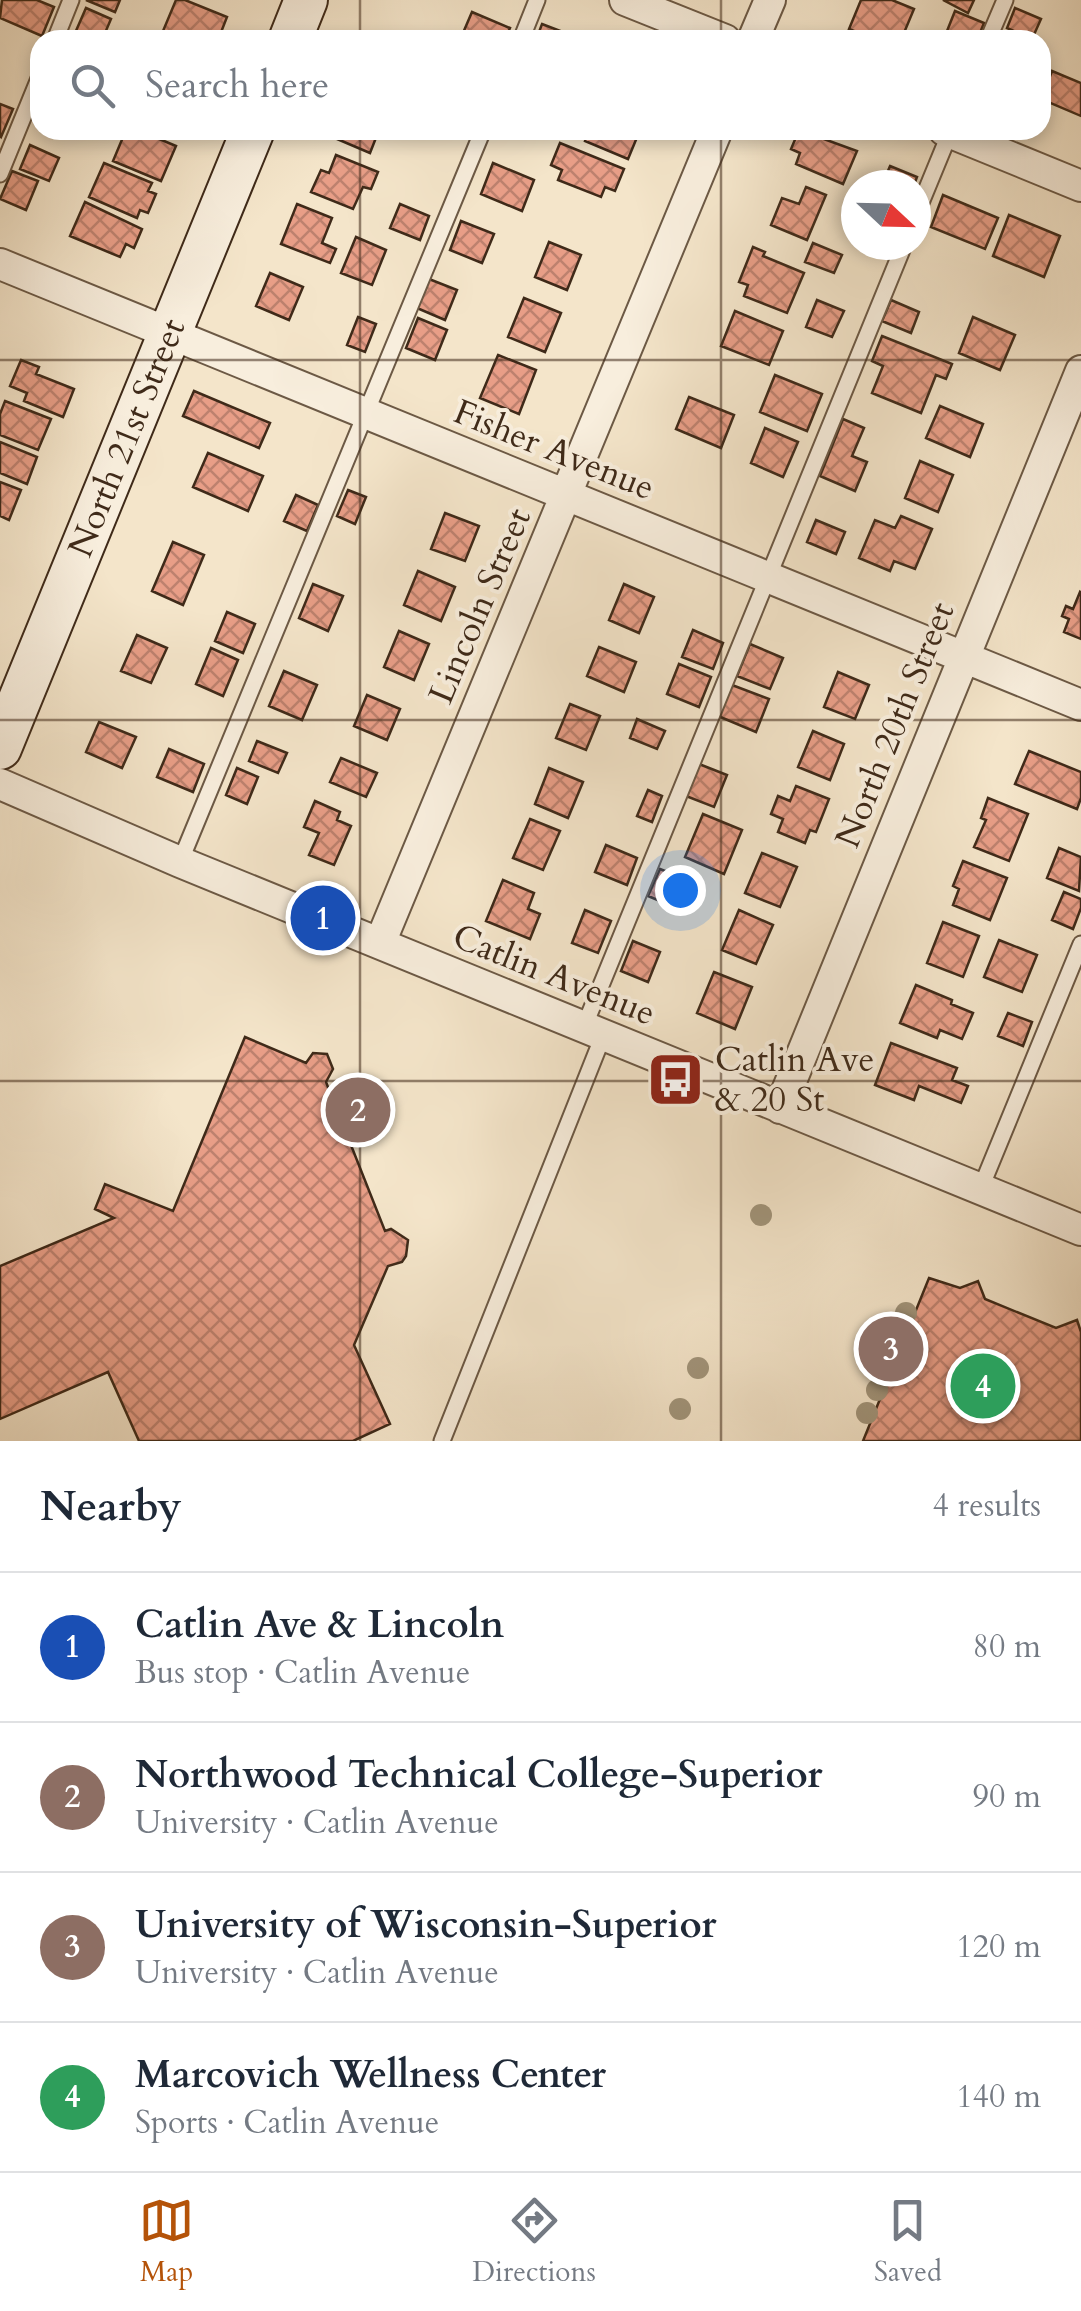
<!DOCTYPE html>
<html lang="en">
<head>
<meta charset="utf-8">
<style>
	:root { --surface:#fff; --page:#f2f2f3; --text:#1f2937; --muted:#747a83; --line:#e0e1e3; --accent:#b45309 }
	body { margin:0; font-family:Cardo,serif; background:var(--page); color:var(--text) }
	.compass { position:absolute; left:841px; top:170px; width:90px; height:90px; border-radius:50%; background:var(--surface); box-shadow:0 5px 15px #0003; rotate:112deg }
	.you { position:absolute; left:680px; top:890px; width:35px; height:35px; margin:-25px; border:8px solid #fff; border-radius:50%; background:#1a73e8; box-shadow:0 0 0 15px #1a73e833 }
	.badge { display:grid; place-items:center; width:65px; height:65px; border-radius:50%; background:var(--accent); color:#fff; font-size:32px; font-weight:700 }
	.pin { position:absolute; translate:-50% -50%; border:5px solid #fff; box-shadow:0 2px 10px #0006 }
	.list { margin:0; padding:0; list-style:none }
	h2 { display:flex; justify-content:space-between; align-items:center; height:130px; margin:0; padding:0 40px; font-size:42px }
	h2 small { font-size:32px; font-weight:400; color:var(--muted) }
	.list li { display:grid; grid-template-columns:65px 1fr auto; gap:30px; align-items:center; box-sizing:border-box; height:150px; padding:0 40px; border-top:2px solid var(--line) }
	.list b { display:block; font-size:38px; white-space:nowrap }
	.list p { margin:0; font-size:32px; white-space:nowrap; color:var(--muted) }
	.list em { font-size:32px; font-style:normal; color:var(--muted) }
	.icon { flex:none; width:55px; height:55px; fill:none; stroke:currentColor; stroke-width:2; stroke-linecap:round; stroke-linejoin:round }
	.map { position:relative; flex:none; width:1081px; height:1441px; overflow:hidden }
	.search { position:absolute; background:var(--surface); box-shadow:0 5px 15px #0003; left:30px; right:30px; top:30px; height:110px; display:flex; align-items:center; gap:25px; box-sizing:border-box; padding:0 35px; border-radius:30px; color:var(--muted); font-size:38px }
	.sheet { height:730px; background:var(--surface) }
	nav { display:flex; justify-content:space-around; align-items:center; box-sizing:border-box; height:140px; border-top:2px solid var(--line); background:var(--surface); font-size:28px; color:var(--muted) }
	nav a { display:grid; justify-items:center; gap:5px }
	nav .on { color:var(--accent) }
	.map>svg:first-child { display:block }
	.building { fill:url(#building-cross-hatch); stroke:#3f2a19; stroke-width:2.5 }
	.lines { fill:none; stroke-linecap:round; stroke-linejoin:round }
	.lane-casing { stroke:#6c5945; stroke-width:19 }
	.street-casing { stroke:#6c5945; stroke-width:34 }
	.secondary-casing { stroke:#3f2a19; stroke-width:46 }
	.lane { stroke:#f8eedd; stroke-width:15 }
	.street { stroke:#f8eedd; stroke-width:30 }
	.secondary { stroke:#f8eedd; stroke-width:42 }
	.tree { fill:#a1947a }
	.grid { fill:none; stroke:#3f2a19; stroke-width:2.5; stroke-opacity:0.55 }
	.labels { text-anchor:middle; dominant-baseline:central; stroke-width:8; stroke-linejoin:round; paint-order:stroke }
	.street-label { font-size:35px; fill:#3f2a19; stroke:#f8eedd }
	.poi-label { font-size:35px; fill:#3f2a19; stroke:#f8eedd; text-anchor:start }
</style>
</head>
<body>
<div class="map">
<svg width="1081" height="1441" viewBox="0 0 1081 1441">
	<defs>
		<pattern id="building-cross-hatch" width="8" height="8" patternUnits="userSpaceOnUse" patternTransform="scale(2.5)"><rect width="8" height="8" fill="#e89e87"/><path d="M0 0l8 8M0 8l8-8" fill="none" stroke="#bd816e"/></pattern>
	</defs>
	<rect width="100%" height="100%" fill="#f4e5ca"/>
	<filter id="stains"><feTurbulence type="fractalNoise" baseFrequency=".002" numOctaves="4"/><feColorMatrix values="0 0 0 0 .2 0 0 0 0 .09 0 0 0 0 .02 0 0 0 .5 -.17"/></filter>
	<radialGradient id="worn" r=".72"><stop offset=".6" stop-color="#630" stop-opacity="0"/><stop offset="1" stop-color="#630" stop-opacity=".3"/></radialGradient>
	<path class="building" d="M2 0H37L54 7 42 36 0 18Z
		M86 0H120L115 12Z
		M176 0H185L227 17 218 40H184L163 31Z
		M861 0H892L914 9 901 40H876L849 29Z
		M943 0H974L968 13Z
		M86 8 111 19 102 40H72Z
		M1015 8 1041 19 1032 39 1007 28Z
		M955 11 984 23 977 40H955L945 36Z
		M472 12 510 28 505 40H460Z
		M542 24 576 37 575 40H536Z
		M1052 71 1081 83V116L1041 99V75L1049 79Z
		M0 104 13 109 1 137 0 136Z
		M126 130H138L176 146 161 181 113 161Z
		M316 130H379L370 153Z
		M589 130H640L628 159 585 141Z
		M799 130 857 151 843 184 796 164 800 153 791 149Z
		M560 143 624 169 615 191 605 187 601 197 558 180 562 170 551 165Z
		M30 145 59 158 49 181 20 169Z
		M336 155 378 172 371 189 363 187 353 209 311 192 321 170 329 173Z
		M104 163 152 183 148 191 156 194 148 213 140 210 137 218 89 197Z
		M493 163 534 180 522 211 481 194Z
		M890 166 917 177 914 185H882Z
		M12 171 38 181 26 210 0 199Z
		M806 187 826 195 807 240 771 225 782 198 799 204Z
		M943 195 998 218 985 249 931 227Z
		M85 202 142 229 134 248 126 244 120 257 70 236Z
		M297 204 332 218 322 243 336 249 330 263 281 244Z
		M400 204 429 216 420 240 390 228Z
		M1009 215 1060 236 1044 277 993 256Z
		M461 221 494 234 482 263 450 250Z
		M356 237 386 250 372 285 341 273Z
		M549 242 581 255 567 290 535 277Z
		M813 243 842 255 834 273 805 262Z
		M753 247 765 252 763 256 804 273 787 313 744 296 748 285 739 282Z
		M270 273 303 287 289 320 256 306Z
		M429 279 457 290 445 320 417 308Z
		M524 298 561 313 545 352 508 337Z
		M817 300 844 311 832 337 806 327Z
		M891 300 919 312 911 333 882 321Z
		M735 311 783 331 769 365 721 346Z
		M358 317 376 324 365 352 347 345Z
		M973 317 1015 335 1000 370 959 353Z
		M418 318 447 330 435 360 406 348Z
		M882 336 952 364 946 379 936 375 921 413 872 393 883 366 872 361Z
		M498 355 536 370 519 414 480 398Z
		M21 360 39 367 36 374 74 389 63 417 24 401 27 393 10 386Z
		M775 375 822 394 807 431 760 412Z
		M194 391 270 423 259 448 183 416Z
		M689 397 734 415 721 448 676 429Z
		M5 401 51 419 38 450 0 435V414Z
		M940 406 983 424 970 457 926 438Z
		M843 419 864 428 852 456 867 462 855 491 820 476Z
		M765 428 798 442 783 477 751 463Z
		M0 442 37 457 27 484 0 473Z
		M208 453 263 476 248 511 193 487Z
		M920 461 953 475 938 512 905 498Z
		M0 482 21 490 9 520 0 516Z
		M348 490 366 497 355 524 337 516Z
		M296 495 318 505 307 531 284 521Z
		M445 513 479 526 465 561 431 549Z
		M901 516 932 529 915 569 894 561 890 571 859 558 875 520 895 528Z
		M816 520 845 532 836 554 807 542Z
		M173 542 204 555 183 605 152 591Z
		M418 571 455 587 441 621 404 605Z
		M313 584 343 596 328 631 299 618Z
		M624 584 654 597 639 633 609 620Z
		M1080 592 1081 593V639L1064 632 1069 619 1062 616 1066 606 1073 609Z
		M227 612 255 624 243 653 215 641Z
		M693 630 723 643 713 669 682 657Z
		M399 631 429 644 414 680 384 667Z
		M137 635 167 648 151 683 121 671Z
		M750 644 783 658 770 689 737 676Z
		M599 647 636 662 624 692 587 676Z
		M211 648 238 660 223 696 196 684Z
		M679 664 711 677 699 707 667 694Z
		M284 671 317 685 302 720 269 706Z
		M838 672 869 685 855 719 824 707Z
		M732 685 769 699 756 732 718 716Z
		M367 695 400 709 387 740 354 726Z
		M570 704 600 716 586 750 556 738Z
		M637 719 665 731 657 749 630 738Z
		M99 722 136 737 122 768 86 752Z
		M813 731 844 744 830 780 798 767Z
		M257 741 287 753 278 773 249 761Z
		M169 749 204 764 193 792 157 777Z
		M1029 751 1081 772V798L1077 809 1015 784Z
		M341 758 377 773 366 797 330 782Z
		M699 764 727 775 714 807 686 796Z
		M237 768 258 777 247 804 226 795Z
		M549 768 583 782 568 818 535 804Z
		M796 786 829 799 816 832 810 830 805 843 778 832 783 819 771 814 778 796 790 801Z
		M648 790 662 796 652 822 637 816Z
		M988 798 1028 814 1009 861 974 847 986 820 981 818Z
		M315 801 340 812 337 820 351 826 334 865 309 855 319 833 304 827Z
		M703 814 742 830 724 874 685 857Z
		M530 819 560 831 543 870 513 858Z
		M606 845 637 858 627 885 595 872Z
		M1059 848 1081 857 1079 891 1047 878Z
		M762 853 797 867 780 907 745 893Z
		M963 861 1007 878 990 920 953 905 959 889 953 886Z
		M660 869 683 878 672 906 648 896Z
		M503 880 534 893 528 909 540 914 530 939 486 921Z
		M1064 892 1081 899V908L1073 929 1052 920Z
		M585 910 611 921 598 953 572 943Z
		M739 910 773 925 756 964 722 950Z
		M943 922 979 936 963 977 927 963Z
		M999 940 1037 955 1022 992 984 977Z
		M633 941 660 952 648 982 621 971Z
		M714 972 752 987 735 1029 697 1013Z
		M916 985 952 1000 951 1004 973 1013 962 1039 940 1030 937 1038 900 1023Z
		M1008 1013 1032 1022 1023 1046 998 1036Z
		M245 1037 306 1063 313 1053 327 1054 333 1069 326 1082 385 1231 391 1229 408 1240 406 1256 402 1262 388 1266 354 1345 390 1424 353 1441H139L108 1372 0 1419V1266L114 1218 95 1209 105 1184 173 1211Z
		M891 1043 957 1068 952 1080 968 1086 961 1103 919 1086 914 1100 875 1085Z
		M929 1278 960 1288 978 1281 985 1299 1056 1328 1077 1320 1081 1332V1441H863Z"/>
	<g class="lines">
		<defs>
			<path id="lane" d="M55 40 71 0
				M521 40 537 0
				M988 40 1005 0
				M0 174 40 76
				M916 215 951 130
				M180 862 483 130
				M584 1027 904 245
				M980 1190 1081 944
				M442 1441 603 1036"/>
			<path id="street" d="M625 0 725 40
				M753 40 770 0
				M944 130 1081 186
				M0 264 1081 705
				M0 784 180 862 1081 1230
				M380 943 717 130
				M780 1108 1081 371"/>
			<g id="secondary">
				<path d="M290 40 306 0"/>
				<path id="s1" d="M0 748 253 130"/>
			</g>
		</defs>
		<use href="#lane" class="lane-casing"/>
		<use href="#street" class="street-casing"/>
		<use href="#secondary" class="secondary-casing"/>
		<use href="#lane" class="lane"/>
		<use href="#street" class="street"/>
		<use href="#secondary" class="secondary"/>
	</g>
	<g class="tree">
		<circle cx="761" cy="1215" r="11"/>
		<circle cx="906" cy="1313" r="11"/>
		<circle cx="897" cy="1339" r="11"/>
		<circle cx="888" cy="1361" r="11"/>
		<circle cx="698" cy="1368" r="11"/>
		<circle cx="877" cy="1390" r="11"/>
		<circle cx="680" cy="1409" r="11"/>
		<circle cx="867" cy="1413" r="11"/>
	</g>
	<path class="grid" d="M360 0V40M721 0V40M360 130V1441M721 130V1441M0 360H1081M0 720H1081M0 1081H1081"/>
	<defs>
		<symbol id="bus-square" viewBox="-11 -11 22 22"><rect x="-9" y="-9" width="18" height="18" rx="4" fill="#8f2418" stroke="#f8eedd"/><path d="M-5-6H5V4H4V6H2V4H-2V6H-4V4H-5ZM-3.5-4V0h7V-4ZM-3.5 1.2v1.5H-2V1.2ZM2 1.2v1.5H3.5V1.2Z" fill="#fff"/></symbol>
	</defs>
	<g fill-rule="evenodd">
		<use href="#bus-square" x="644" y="1048" width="63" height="63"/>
	</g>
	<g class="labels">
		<g class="street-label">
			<text stroke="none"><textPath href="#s1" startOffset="335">North 21st Street</textPath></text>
			<text transform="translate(554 450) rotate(22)">Fisher Avenue</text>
			<text transform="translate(480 606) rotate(-67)">Lincoln Street</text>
			<text transform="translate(895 725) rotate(-68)">North 20th Street</text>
			<text transform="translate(554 975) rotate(22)">Catlin Avenue</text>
		</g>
		<g class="poi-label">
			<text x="715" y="1060">Catlin Ave<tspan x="715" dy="40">&amp; 20 St</tspan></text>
		</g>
	</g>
	<rect width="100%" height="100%" filter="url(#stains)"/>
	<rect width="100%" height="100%" fill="url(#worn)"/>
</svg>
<svg class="compass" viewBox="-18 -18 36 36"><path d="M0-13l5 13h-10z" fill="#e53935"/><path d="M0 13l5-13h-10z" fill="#747a83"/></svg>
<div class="you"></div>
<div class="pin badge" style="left:323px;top:918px;background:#1a4fb4">1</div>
<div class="pin badge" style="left:358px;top:1110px;background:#8d6e63">2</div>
<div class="pin badge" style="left:891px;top:1349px;background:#8d6e63">3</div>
<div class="pin badge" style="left:983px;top:1386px;background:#2e9e5b">4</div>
<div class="search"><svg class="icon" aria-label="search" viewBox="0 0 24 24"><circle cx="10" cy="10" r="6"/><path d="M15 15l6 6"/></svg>Search here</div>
</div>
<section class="sheet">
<h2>Nearby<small>4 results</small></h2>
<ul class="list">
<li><span class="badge" style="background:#1a4fb4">1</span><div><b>Catlin Ave &amp; Lincoln</b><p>Bus stop · Catlin Avenue</p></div><em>80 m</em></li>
<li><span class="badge" style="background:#8d6e63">2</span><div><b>Northwood Technical College-Superior</b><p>University · Catlin Avenue</p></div><em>90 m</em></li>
<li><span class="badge" style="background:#8d6e63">3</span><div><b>University of Wisconsin-Superior</b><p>University · Catlin Avenue</p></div><em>120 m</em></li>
<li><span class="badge" style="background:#2e9e5b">4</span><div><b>Marcovich Wellness Center</b><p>Sports · Catlin Avenue</p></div><em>140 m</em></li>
</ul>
</section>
<nav>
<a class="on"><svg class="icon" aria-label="map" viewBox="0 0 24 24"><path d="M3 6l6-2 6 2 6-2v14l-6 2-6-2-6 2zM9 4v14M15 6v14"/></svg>Map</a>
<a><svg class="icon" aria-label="directions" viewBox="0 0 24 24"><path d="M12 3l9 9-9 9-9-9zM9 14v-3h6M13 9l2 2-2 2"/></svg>Directions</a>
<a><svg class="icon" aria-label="saved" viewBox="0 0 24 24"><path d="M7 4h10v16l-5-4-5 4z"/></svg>Saved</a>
</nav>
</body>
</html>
